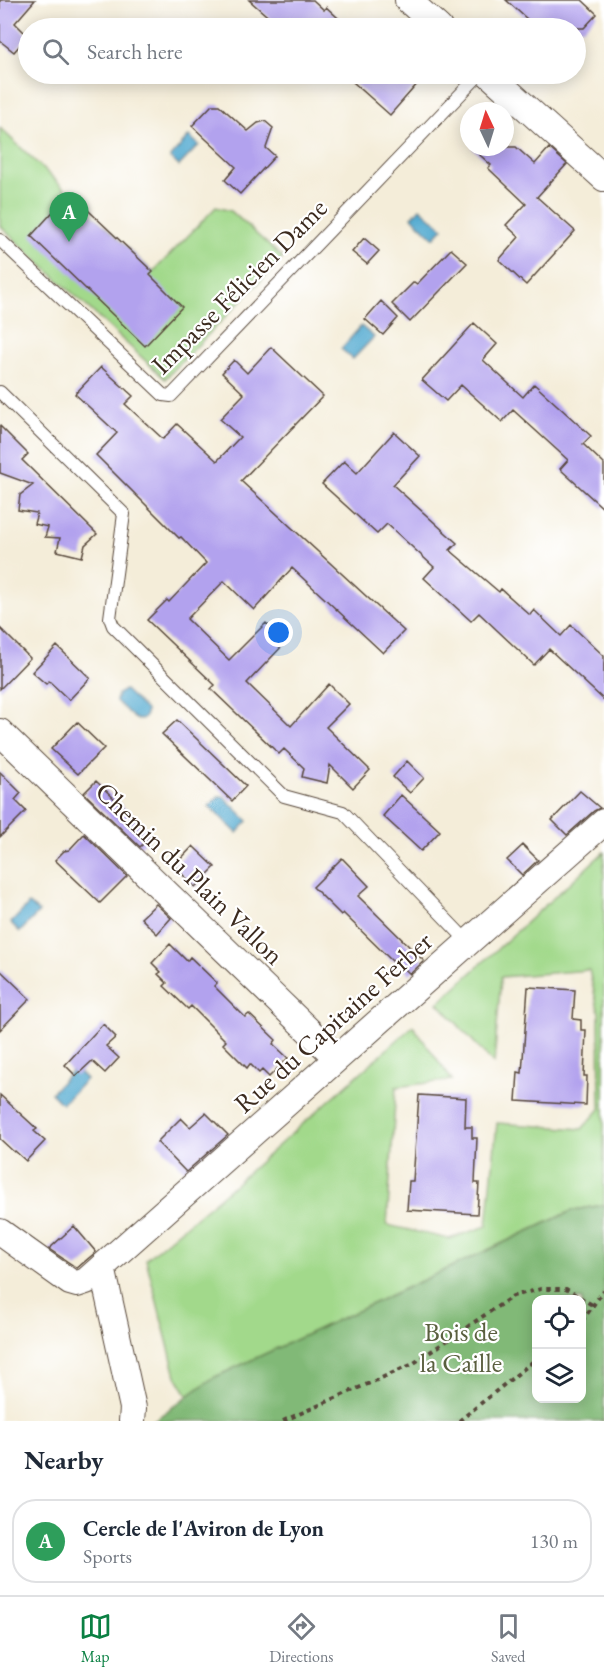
<!DOCTYPE html>
<html lang="en">
<head>
<meta charset="utf-8">
<style>
	:root { --surface:#fff; --page:#f2f2f3; --text:#1f2937; --muted:#747a83; --line:#e0e1e3; --accent:#0b8043 }
	body { margin:0; font-family:"EB Garamond",serif; background:var(--page); color:var(--text) }
	.controls { position:absolute; right:18px; bottom:18px; display:grid; overflow:hidden; border-radius:12px; box-shadow:0 3px 15px #0003 }
	.controls button { width:54px; height:54px; display:grid; place-items:center; padding:0; border:0; border-bottom:2px solid var(--line); background:var(--surface); color:var(--text); font:30px sans-serif }
	.compass { position:absolute; left:460px; top:102px; width:54px; height:54px; border-radius:50%; background:var(--surface); box-shadow:0 3px 15px #0003; rotate:356deg }
	.you { position:absolute; left:279px; top:633px; width:21px; height:21px; margin:-15px; border:4px solid #fff; border-radius:50%; background:#1a73e8; box-shadow:0 0 0 9px #1a73e833 }
	.badge { display:grid; place-items:center; width:39px; height:39px; border-radius:50%; background:var(--accent); color:#fff; font-size:20px; font-weight:700 }
	.pin { position:absolute; translate:-50% -50px; filter:drop-shadow(0 2px 3px #0008) }
	.pin::after { content:''; position:absolute; top:32px; width:21px; height:18px; background:inherit; clip-path:polygon(0 0,100% 0,50% 100%) }
	.list { margin:0; padding:0; list-style:none }
	h2 { display:flex; justify-content:space-between; align-items:center; height:78px; margin:0; padding:0 24px; font-size:26px }
	h2 small { font-size:20px; font-weight:400; color:var(--muted) }
	.list li { display:grid; grid-template-columns:39px 1fr auto; gap:18px; align-items:center; box-sizing:border-box; height:84px; margin:0 12px 12px; padding:0 12px; border:2px solid var(--line); border-radius:24px }
	.list b { display:block; font-size:22px; white-space:nowrap }
	.list p { margin:0; font-size:20px; white-space:nowrap; color:var(--muted) }
	.list em { font-size:20px; font-style:normal; color:var(--muted) }
	.icon { flex:none; width:33px; height:33px; fill:none; stroke:currentColor; stroke-width:2; stroke-linecap:round; stroke-linejoin:round }
	.map { position:relative; flex:none; width:604px; height:1421px; overflow:hidden }
	.search { position:absolute; background:var(--surface); box-shadow:0 3px 15px #0003; left:18px; right:18px; top:18px; height:66px; display:flex; align-items:center; gap:15px; box-sizing:border-box; padding:0 21px; border-radius:33px; color:var(--muted); font-size:22px }
	.sheet { height:174px; background:var(--surface) }
	nav { display:flex; justify-content:space-around; align-items:center; box-sizing:border-box; height:84px; border-top:2px solid var(--line); background:var(--surface); font-size:16px; color:var(--muted) }
	nav a { display:grid; justify-items:center; gap:3px }
	nav .on { color:var(--accent) }
	.map>svg:first-child { display:block }
	.green { fill:#a2d98b; stroke:#6e8254; stroke-width:1.5 }
	.forest { fill:#81b977; stroke:#5e724a; stroke-width:1.5; fill-rule:evenodd }
	.water { fill:#53aad0; stroke:#476a77; stroke-width:1.5 }
	.building { fill:#b2a2ee }
	.lines { fill:none; stroke-linecap:round; stroke-linejoin:round }
	.service-casing { stroke:#57473a; stroke-width:14 }
	.minor-casing { stroke:#57473a; stroke-width:28 }
	.path { stroke:#57473a; stroke-width:4; stroke-dasharray:4.5 4.5; stroke-linecap:butt }
	.service { stroke:#fff; stroke-width:12 }
	.minor { stroke:#fff; stroke-width:26 }
	.labels { text-anchor:middle; dominant-baseline:central; stroke-width:4.5; stroke-linejoin:round; paint-order:stroke }
	.street-label { font-size:27px; fill:#3b2a1e; stroke:#fff }
	.park-label { font-size:27px; fill:#5a5f3f; stroke:#fff }
</style>
</head>
<body>
<div class="map">
<svg width="604" height="1421" viewBox="0 0 604 1421">
	<rect width="100%" height="100%" fill="#fff"/>
	<filter id="ink" filterUnits="userSpaceOnUse"><feTurbulence type="fractalNoise" baseFrequency=".0167" numOctaves="2"/><feDisplacementMap in="SourceGraphic" scale="12" xChannelSelector="R" yChannelSelector="G"/><feConvolveMatrix kernelMatrix="1 2 1 2 8 2 1 2 1" color-interpolation-filters="sRGB"/></filter>
	<filter id="wash" filterUnits="userSpaceOnUse"><feTurbulence type="fractalNoise" baseFrequency=".008" numOctaves="4" result="noise"/><feDisplacementMap in="SourceGraphic" scale="24" xChannelSelector="R" yChannelSelector="G"/><feGaussianBlur stdDeviation="1.35" result="paint"/><feColorMatrix in="noise" values="0 0 0 0 0 0 0 0 0 0 0 0 0 0 0 0 0 1.4 0 .05"/><feComposite in="paint" operator="in"/></filter>
	<g filter="url(#wash)">
		<rect width="100%" height="100%" fill="#f4edd9"/>
		<path class="green" d="M0 128 153 272 216 207 231 211 283 258 165 379 0 226Z
			M604 852V1205L573 1210 213 1378 188 1396 176 1376 146 1259 234 1185 413 1026 452 1080 396 1087 387 1225 449 1239 487 1226 497 1123 582 1129 600 1109 599 1013 589 970 501 977 494 1064 438 1003Z"/>
		<path class="forest" d="M604 1205V1421H153L213 1378 574 1210ZM536 1300H582V1398H536Z"/>
		<path class="water" d="M189 136 199 145 179 166 170 158Z
			M420 208 443 228 434 238 412 217Z
			M361 326 374 337 353 359 341 349Z
			M125 690 146 710C147 716 144 719 138 720L134 718 116 701 118 694Z
			M218 797H224L248 821 237 833 209 806Z
			M29 904 39 912 20 932 11 923Z
			M74 1068 86 1079 62 1104 51 1093Z"/>
		<g id="blocks">
			<path class="building" d="M0 0H35L15 23 28 36 14 52 0 41Z
				M249 0H313L324 10 326 7 349 28H281Z
				M506 0H582L597 14 584 28H537Z
				M344 74H410L419 82 390 115Z
				M212 105H219L248 131 258 123 265 121 273 128 266 148 275 156 240 194 225 180 236 167 192 126Z
				M471 147H516L535 164 549 148 567 164 537 197 575 231 526 285 499 260 519 237 506 225 526 204 488 168 491 165Z
				M70 193 153 272 150 275 182 307 145 346 31 236Z
				M364 238 379 251 367 264 352 252Z
				M451 249 467 263 410 322 392 304 414 282 417 284Z
				M381 301 398 318 383 335 365 319Z
				M474 323 497 344 483 360 523 397 534 384 591 436 583 444 604 464V509L560 469 568 460 513 410 502 422 461 385 446 401 422 380Z
				M271 347 323 396 241 481 404 631 383 653 292 568 254 610 224 581 187 619 229 660 266 623 286 642 247 683 291 726 329 684 349 704 326 727 370 770 353 788 330 765 327 783 302 777 304 768 284 749 279 754 211 689 215 685 147 620 167 600 169 602 206 563 181 537 179 538 96 455 117 433 75 394 101 367 133 396 125 404 163 439 177 424 217 461 240 437 220 419 244 394 222 373 234 360 247 373Z
				M0 426 28 454 22 460 97 534 85 545 82 557 57 551 60 538 45 537 48 527 34 524 37 513 18 510 20 495 33 485 0 473Z
				M394 432 420 456 393 485 457 543 450 550 499 592 501 589 530 615 534 610 561 636 571 625 604 656V700L549 649 534 665 479 613 471 621 424 578 434 567 387 524 377 534 322 484 344 461 357 473Z
				M0 628 30 658 0 689Z
				M57 646 90 678 69 700 49 681 46 684 32 672Z
				M177 720 246 786 232 801 162 734Z
				M77 722 104 748 78 774 51 749Z
				M407 761 424 778 410 793 393 777Z
				M0 772 21 793 15 800 26 811 0 837Z
				M96 781 152 835 140 847 84 793Z
				M580 791 600 808 594 811 567 835 552 820Z
				M401 795 440 831 421 851 383 816Z
				M84 834 127 876 100 903 55 860 64 851 69 850Z
				M523 845 538 860 522 875 507 860Z
				M193 846 215 867 195 887 174 866Z
				M342 858 369 886 358 896 424 961 410 974 394 959 392 961 343 913 341 915 313 887Z
				M156 904 171 918 157 934 141 918Z
				M170 944 187 961 190 957 217 983 214 986 245 1017 249 1014 276 1040 273 1044 288 1058 269 1077 262 1070 259 1073 250 1064 247 1068 223 1044 226 1041 191 1006 188 1009 164 986 167 983 158 974 161 972 152 963Z
				M0 970 30 999 0 1030Z
				M528 987 575 990 573 1019 581 1020V1030H586L584 1076H587L586 1105 516 1101 518 1072 522 1073Z
				M103 1024 116 1037 106 1046 119 1058 105 1073 92 1061 76 1076 65 1065Z
				M0 1095 37 1129 34 1131 45 1141 26 1161 15 1151 14 1152 0 1139Z
				M419 1095 466 1098 465 1127H472V1138H477L475 1183H479L477 1214 407 1210 409 1181H413Z
				M206 1113 228 1135 186 1172 157 1142 181 1118 190 1127Z
				M74 1226 96 1252 77 1268 49 1249Z"/>
		</g>
	</g>
	<g filter="url(#ink)">
		<use href="#blocks" fill-opacity="0" stroke="#57473a" stroke-width="1.5"/>
		<g class="lines">
			<defs>
				<path id="service" d="M0 240 163 395 171 396 476 78 475 74
					M0 392 124 514 110 618 113 626 281 793 284 796 343 812 468 942"/>
				<path id="minor" d="M408 0 439 28
					M489 74 604 178
					M0 732 337 1058
					M0 1232 70 1282 77 1284 86 1281 604 822
					M102 1267 133 1408 132 1421"/>
			</defs>
			<use href="#service" class="service-casing"/>
			<use href="#minor" class="minor-casing"/>
			<path class="path" d="M582 1321 604 1290
				M283 1421 411 1365 513 1296 541 1289H566L594 1306
				M459 1421 536 1359"/>
			<use href="#service" class="service"/>
			<use href="#minor" class="minor"/>
		</g>
	</g>
	<g class="labels">
		<g class="street-label">
			<text transform="translate(239 286) rotate(-45)">Impasse Félicien Dame</text>
			<text transform="translate(190 873) rotate(44)">Chemin du Plain Vallon</text>
			<text transform="translate(333 1022) rotate(-42)">Rue du Capitaine Ferber</text>
		</g>
		<g class="park-label">
			<text x="461" y="1331">Bois de<tspan x="461" dy="31">la Caille</tspan></text>
		</g>
	</g>
</svg>
<div class="controls">
<button><svg class="icon" aria-label="locate" viewBox="0 0 24 24"><circle cx="12" cy="12" r="6"/><path d="M12 2v4M12 18v4M2 12h4M18 12h4"/></svg></button>
<button><svg class="icon" aria-label="layers" viewBox="0 0 24 24"><path d="M12 4l9 5-9 5-9-5zM3 14l9 5 9-5"/></svg></button>
</div>
<svg class="compass" viewBox="-18 -18 36 36"><path d="M0-13l5 13h-10z" fill="#e53935"/><path d="M0 13l5-13h-10z" fill="#747a83"/></svg>
<div class="you"></div>
<div class="pin badge" style="left:69px;top:242px;background:#2e9e5b">A</div>
<div class="search"><svg class="icon" aria-label="search" viewBox="0 0 24 24"><circle cx="10" cy="10" r="6"/><path d="M15 15l6 6"/></svg>Search here</div>
</div>
<section class="sheet">
<h2>Nearby<small></small></h2>
<ul class="list">
<li><span class="badge" style="background:#2e9e5b">A</span><div><b>Cercle de l'Aviron de Lyon</b><p>Sports</p></div><em>130 m</em></li>
</ul>
</section>
<nav>
<a class="on"><svg class="icon" aria-label="map" viewBox="0 0 24 24"><path d="M3 6l6-2 6 2 6-2v14l-6 2-6-2-6 2zM9 4v14M15 6v14"/></svg>Map</a>
<a><svg class="icon" aria-label="directions" viewBox="0 0 24 24"><path d="M12 3l9 9-9 9-9-9zM9 14v-3h6M13 9l2 2-2 2"/></svg>Directions</a>
<a><svg class="icon" aria-label="saved" viewBox="0 0 24 24"><path d="M7 4h10v16l-5-4-5 4z"/></svg>Saved</a>
</nav>
</body>
</html>
